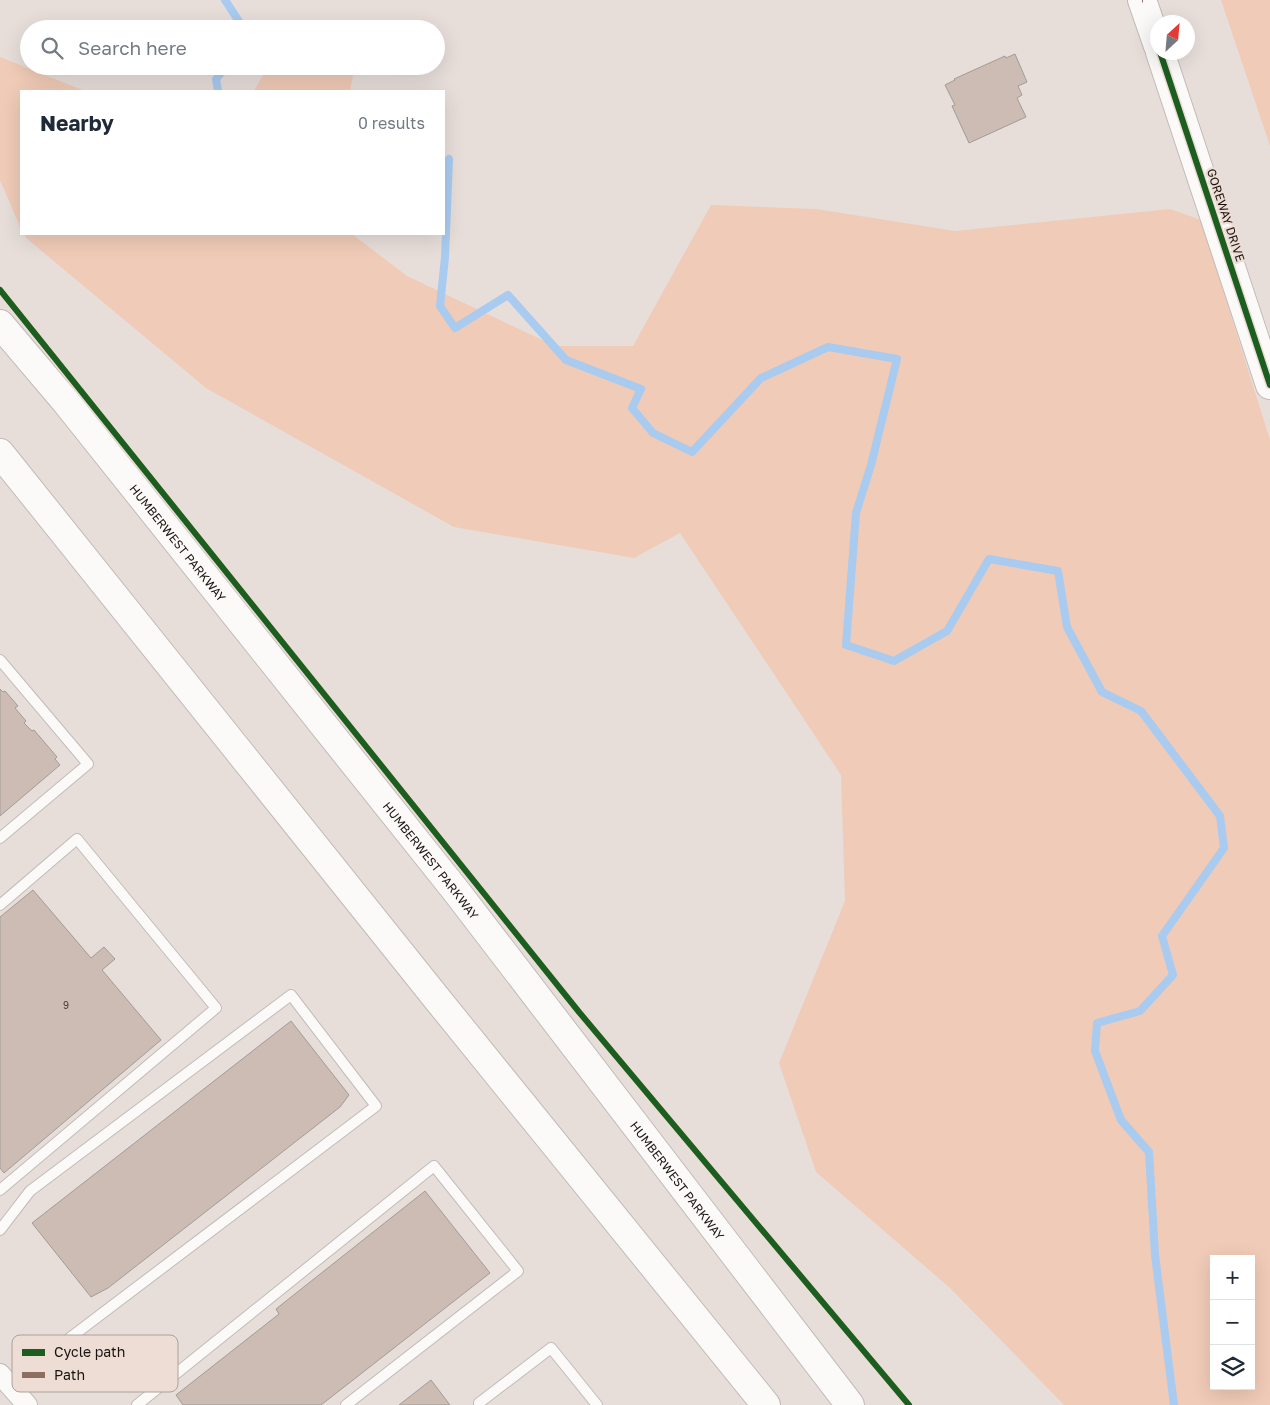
<!DOCTYPE html>
<html lang="en">
<head>
<meta charset="utf-8">
<style>
	:root { --surface:#fff; --page:#f6f6f7; --text:#1f2937; --muted:#747a83; --line:#e0e1e3 }
	body { margin:0; font-family:"Golos Text",sans-serif; background:var(--page); color:var(--text) }
	.controls { position:absolute; right:15px; bottom:15px; display:grid; overflow:hidden; border-radius:0px; box-shadow:0 5px 20px #0002 }
	.controls button { width:45px; height:45px; display:grid; place-items:center; padding:0; border:0; border-bottom:1px solid var(--line); background:var(--surface); color:var(--text); font:25px sans-serif }
	.compass { position:absolute; left:1150px; top:15px; width:45px; height:45px; border-radius:50%; background:var(--surface); box-shadow:0 5px 20px #0002; rotate:26deg }
	.list { margin:0; padding:0; list-style:none }
	h2 { display:flex; justify-content:space-between; align-items:center; height:65px; margin:0; padding:0 20px; font-size:21px }
	h2 small { font-size:16px; font-weight:400; color:var(--muted) }
	.icon { flex:none; width:28px; height:28px; fill:none; stroke:currentColor; stroke-width:2; stroke-linecap:round; stroke-linejoin:round }
	.map { position:relative; flex:none; width:1270px; height:1405px; overflow:hidden }
	.search { position:absolute; background:var(--surface); box-shadow:0 5px 20px #0002; left:20px; top:20px; width:425px; height:55px; display:flex; align-items:center; gap:12px; box-sizing:border-box; padding:0 18px; border-radius:28px; color:var(--muted); font-size:19px }
	.panel { position:absolute; background:var(--surface); box-shadow:0 5px 20px #0002; left:20px; top:90px; width:425px; height:145px; border-radius:0px }
	.map>svg:first-child { display:block }
	.green { fill:#f0cbb7; fill-rule:evenodd }
	.lines { fill:none; stroke-linecap:round; stroke-linejoin:round }
	.stream { stroke:#a8cbef; stroke-width:8 }
	.building { fill:#cdbcb3; stroke:#a29b99 }
	.lane-casing { stroke:#c1bbb8; stroke-width:12 }
	.street-casing { stroke:#c1bbb8; stroke-width:22 }
	.secondary-casing { stroke:#c1bbb8; stroke-width:30 }
	.lane { stroke:#fbfaf9; stroke-width:10 }
	.street { stroke:#fbfaf9; stroke-width:20 }
	.secondary { stroke:#fbfaf9; stroke-width:28 }
	.quiet { stroke:#8d6e63; stroke-width:5; stroke-dasharray:10 5; stroke-linecap:butt }
	.cycleway-casing { stroke:#edddd4; stroke-width:9 }
	.cycleway { stroke:#1b5e20; stroke-width:6 }
	.labels { text-anchor:middle; dominant-baseline:central; stroke-width:4.5; stroke-linejoin:round; paint-order:stroke }
	.number-label { font-size:10px; fill:#463e3a }
	.street-label { font-size:12px; fill:#191411; stroke:#edddd4 }
	.key { fill:#edddd4; stroke:#ada19a; stroke-width:1 }
	.key-label { font-size:14px; fill:#191411 }
</style>
</head>
<body>
<div class="map">
<svg width="1270" height="1405" viewBox="0 0 1270 1405">
	<rect width="100%" height="100%" fill="#e7deda"/>
	<path class="green" d="M1221 0H1270V146Z
		M0 57 85 91H21V229L0 180Z
		M268 66H355L350 91H254Z
		M711 205 816 209 955 231 1170 209 1201 220 1270 440V1405H1064L950 1288 816 1172 779 1063 845 901 841 775 680 533 634 558 454 527 206 388 26 238 24 234H352L407 276 555 346H633ZM1214 1259H1251V1386H1214Z"/>
	<g class="lines">
		<path class="stream" d="M225 0 244 29
			M218 91 216 79 227 66
			M444 164 449 159 445 257 440 306 455 328 508 295 566 360 641 389 632 408 653 433 692 452 761 378 828 347 897 359 871 465 856 513 846 645 894 661 947 631 989 559 1058 571 1067 627 1102 692 1141 711 1220 816 1224 848 1162 936 1173 975 1140 1011 1097 1023 1095 1051 1121 1120 1149 1152 1155 1255 1174 1405"/>
	</g>
	<path class="building" d="M1015 54 1027 82 1018 86 1022 95 1017 98 1026 117 969 143 952 106 955 105 945 85 955 80 954 79 1005 56 1006 58Z
		M0 689 3 692 5 691 18 706 15 708 26 721 24 723 32 731 34 730 57 757 55 759 60 765 0 816Z
		M33 890 91 958 104 947 115 959 102 970 161 1040 4 1173 0 1168V917Z
		M291 1021 349 1095 340 1107 108 1288 91 1297 32 1223Z
		M425 1191 490 1273 321 1405H183L176 1395 279 1314 276 1309Z
		M431 1380 450 1405H399Z"/>
	<g class="lines">
		<defs>
			<path id="lane" d="M0 660 88 764 0 838
				M0 905 77 839 216 1008 0 1190
				M0 1230 30 1191 291 995 376 1106 9 1384
				M479 1403 551 1348 597 1405
				M137 1405 434 1166 518 1271 346 1405"/>
			<path id="street" d="M0 1374 27 1405"/>
			<g id="secondary">
				<path d="M1142 0 1158 46"/>
				<path d="M1160 52 1270 385"/>
				<path id="s1" d="M0 324 66 402 456 891 850 1405"/>
				<path d="M0 453 438 1000 766 1405"/>
			</g>
		</defs>
		<use href="#lane" class="lane-casing"/>
		<use href="#street" class="street-casing"/>
		<use href="#secondary" class="secondary-casing"/>
		<use href="#lane" class="lane"/>
		<use href="#street" class="street"/>
		<use href="#secondary" class="secondary"/>
		<path class="quiet" d="M1142 0H1143"/>
		<defs>
			<path id="cycleway" d="M1160 52 1270 385
				M0 290 579 1012 909 1405"/>
		</defs>
		<use href="#cycleway" class="cycleway-casing"/>
		<use href="#cycleway" class="cycleway"/>
	</g>
	<g class="labels">
		<g class="number-label">
			<text x="66" y="1005">9</text>
		</g>
		<g class="street-label">
			<text transform="translate(1226 215) rotate(72)">GOREWAY DRIVE</text>
			<text stroke="none"><textPath href="#s1" startOffset="282">HUMBERWEST PARKWAY</textPath></text>
			<text stroke="none"><textPath href="#s1" startOffset="688">HUMBERWEST PARKWAY</textPath></text>
			<text stroke="none"><textPath href="#s1" startOffset="1092">HUMBERWEST PARKWAY</textPath></text>
		</g>
	</g>
	<rect x="12" y="1335" width="166" height="57" rx="8" class="key"/>
	<rect x="22" y="1349" width="23" height="7" fill="#1b5e20"/>
	<rect x="22" y="1372" width="23" height="6" fill="#8d6e63"/>
	<g class="key-label">
		<text x="54" y="1357">Cycle path</text>
		<text x="54" y="1380">Path</text>
	</g>
</svg>
<div class="controls">
<button>+</button>
<button>−</button>
<button><svg class="icon" aria-label="layers" viewBox="0 0 24 24"><path d="M12 4l9 5-9 5-9-5zM3 14l9 5 9-5"/></svg></button>
</div>
<svg class="compass" viewBox="-18 -18 36 36"><path d="M0-13l5 13h-10z" fill="#e53935"/><path d="M0 13l5-13h-10z" fill="#747a83"/></svg>
<div class="search"><svg class="icon" aria-label="search" viewBox="0 0 24 24"><circle cx="10" cy="10" r="6"/><path d="M15 15l6 6"/></svg>Search here</div>
<section class="panel">
<h2>Nearby<small>0 results</small></h2>
<ul class="list">
</ul>
</section>
</div>
</body>
</html>
